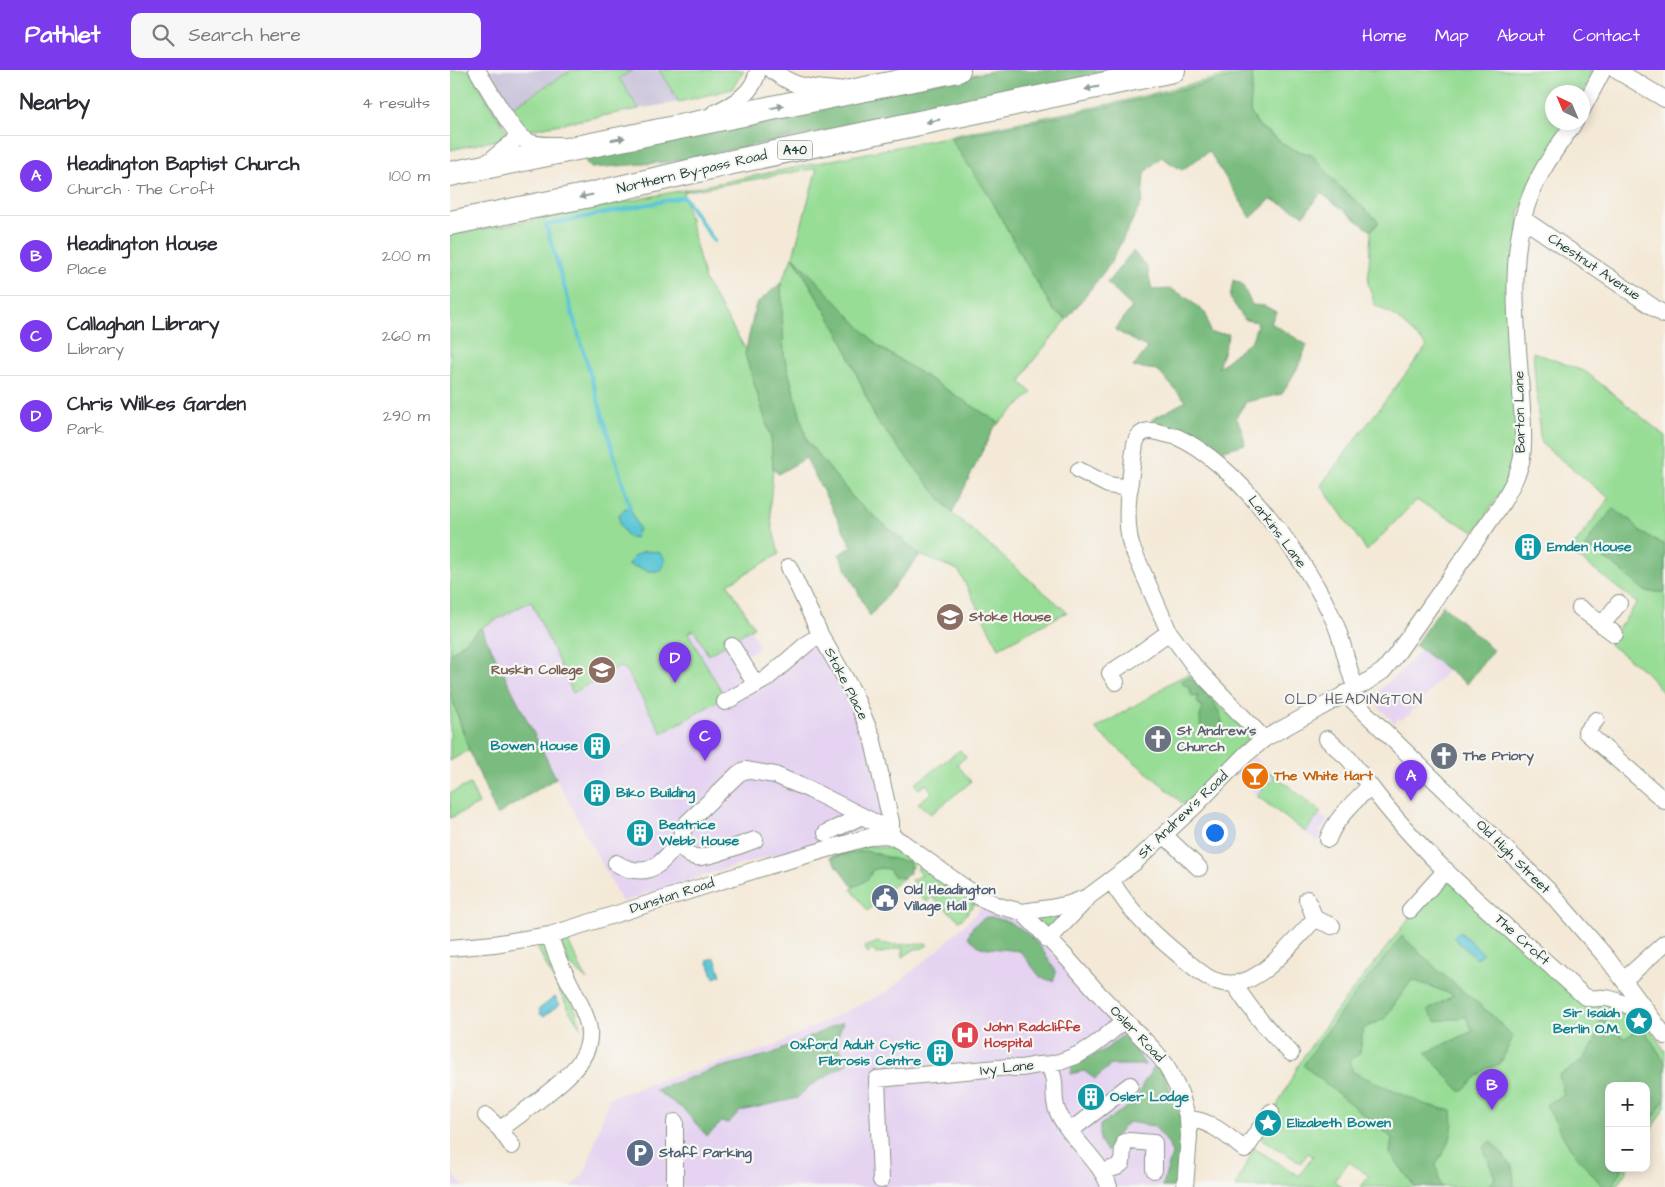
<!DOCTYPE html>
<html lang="en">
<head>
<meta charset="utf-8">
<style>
	:root { --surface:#fff; --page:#f7f7f7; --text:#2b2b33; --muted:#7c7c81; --line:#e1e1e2; --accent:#7c3aed }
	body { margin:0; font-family:"Architects Daughter",sans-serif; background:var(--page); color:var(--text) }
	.controls { position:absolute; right:15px; bottom:15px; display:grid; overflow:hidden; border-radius:10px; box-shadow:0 2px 12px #0003 }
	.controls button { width:45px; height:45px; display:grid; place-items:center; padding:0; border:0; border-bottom:1px solid var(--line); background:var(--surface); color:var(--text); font:25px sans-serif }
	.compass { position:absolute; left:1095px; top:15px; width:45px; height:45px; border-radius:50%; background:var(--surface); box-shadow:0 2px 12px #0003; rotate:316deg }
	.you { position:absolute; left:764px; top:762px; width:18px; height:18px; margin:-12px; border:4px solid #fff; border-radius:50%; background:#1a73e8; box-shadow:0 0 0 8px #1a73e833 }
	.badge { display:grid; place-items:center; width:32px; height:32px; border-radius:50%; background:var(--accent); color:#fff; font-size:16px; font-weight:700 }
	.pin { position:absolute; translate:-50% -41px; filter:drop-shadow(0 1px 2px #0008) }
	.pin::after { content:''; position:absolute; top:26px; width:18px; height:15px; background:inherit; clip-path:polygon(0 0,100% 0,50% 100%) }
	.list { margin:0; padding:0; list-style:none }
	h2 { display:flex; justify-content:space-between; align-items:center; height:65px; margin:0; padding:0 20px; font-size:21px }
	h2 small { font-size:16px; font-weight:400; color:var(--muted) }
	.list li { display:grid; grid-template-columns:32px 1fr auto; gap:15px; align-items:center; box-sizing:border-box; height:80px; padding:0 20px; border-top:1px solid var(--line) }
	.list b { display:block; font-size:19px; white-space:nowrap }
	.list p { margin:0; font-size:16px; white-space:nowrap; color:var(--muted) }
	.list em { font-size:16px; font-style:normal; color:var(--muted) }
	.icon { flex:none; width:28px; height:28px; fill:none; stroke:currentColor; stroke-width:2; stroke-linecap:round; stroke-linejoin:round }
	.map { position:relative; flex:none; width:1215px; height:1117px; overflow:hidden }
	header { display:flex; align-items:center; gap:30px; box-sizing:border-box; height:70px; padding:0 25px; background:var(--accent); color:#fff }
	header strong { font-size:24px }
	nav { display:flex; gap:28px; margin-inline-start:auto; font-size:18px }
	.search { width:350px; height:45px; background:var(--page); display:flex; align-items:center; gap:12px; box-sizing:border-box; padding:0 18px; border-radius:10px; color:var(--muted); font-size:19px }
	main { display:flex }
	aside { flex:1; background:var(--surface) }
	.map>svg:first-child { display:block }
	.built { fill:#e5d3f1 }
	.industrial { fill:#c7c0d9 }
	.green { fill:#98dd96; stroke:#5c8d65 }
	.forest { fill:#7abc7f; stroke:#4c7c5a }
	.water { fill:#5cc6d7; stroke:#3e8286 }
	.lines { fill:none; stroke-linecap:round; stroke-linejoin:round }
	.stream { stroke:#5cc6d7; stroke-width:4 }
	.minor-casing { stroke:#8a9386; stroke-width:18 }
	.highway-casing { stroke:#8a9386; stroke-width:26 }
	.minor { stroke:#fff; stroke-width:16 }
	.highway { stroke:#fff; stroke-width:24 }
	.oneway { fill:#8f9e9a }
	.labels { text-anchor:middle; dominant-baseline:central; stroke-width:4.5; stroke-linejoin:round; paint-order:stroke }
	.shield { fill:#f6f6f2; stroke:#60746d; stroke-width:1 }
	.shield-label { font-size:12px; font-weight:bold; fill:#1f3d34 }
	.street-label { font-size:14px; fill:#1f3d34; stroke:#f6f6f2 }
	.culture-label { font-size:14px; font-weight:bold; fill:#0d838f; stroke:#f6f6f2; text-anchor:start }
	.education-label { font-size:14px; font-weight:bold; fill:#785e54; stroke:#f6f6f2; text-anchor:start }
	.worship-label { font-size:14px; font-weight:bold; fill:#5b616d; stroke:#f6f6f2; text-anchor:start }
	.food-label { font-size:14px; font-weight:bold; fill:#c56008; stroke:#f6f6f2; text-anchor:start }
	.service-label { font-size:14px; font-weight:bold; fill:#4e5e75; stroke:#f6f6f2; text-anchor:start }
	.health-label { font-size:14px; font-weight:bold; fill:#be3a42; stroke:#f6f6f2; text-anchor:start }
	.neighbourhood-label { font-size:15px; letter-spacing:1px; fill:#60606d; stroke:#f6f6f2 }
</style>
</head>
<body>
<header>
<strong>Pathlet</strong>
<div class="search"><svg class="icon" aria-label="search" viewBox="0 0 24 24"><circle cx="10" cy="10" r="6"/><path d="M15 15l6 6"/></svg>Search here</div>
<nav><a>Home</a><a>Map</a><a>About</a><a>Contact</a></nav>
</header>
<main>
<aside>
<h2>Nearby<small>4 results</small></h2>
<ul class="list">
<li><span class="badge">A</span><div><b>Headington Baptist Church</b><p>Church · The Croft</p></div><em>100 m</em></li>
<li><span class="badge">B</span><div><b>Headington House</b><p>Place</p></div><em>200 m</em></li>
<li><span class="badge">C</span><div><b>Callaghan Library</b><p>Library</p></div><em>260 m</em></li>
<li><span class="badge">D</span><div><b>Chris Wilkes Garden</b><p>Park</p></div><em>290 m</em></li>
</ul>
</aside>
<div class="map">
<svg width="1215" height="1117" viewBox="0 0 1215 1117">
	<rect width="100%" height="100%" fill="#f6f6f2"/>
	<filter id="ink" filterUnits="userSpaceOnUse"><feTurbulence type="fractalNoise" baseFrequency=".02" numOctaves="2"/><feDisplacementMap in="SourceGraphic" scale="10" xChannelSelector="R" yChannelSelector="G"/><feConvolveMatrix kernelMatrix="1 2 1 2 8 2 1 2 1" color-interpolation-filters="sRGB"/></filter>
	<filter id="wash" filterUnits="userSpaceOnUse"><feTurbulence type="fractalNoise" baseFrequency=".0096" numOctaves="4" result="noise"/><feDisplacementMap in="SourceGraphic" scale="20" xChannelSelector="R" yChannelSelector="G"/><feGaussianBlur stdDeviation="1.12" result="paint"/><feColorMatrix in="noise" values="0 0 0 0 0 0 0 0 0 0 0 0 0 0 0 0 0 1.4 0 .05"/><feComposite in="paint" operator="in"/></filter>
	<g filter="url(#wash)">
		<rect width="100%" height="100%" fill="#f4e9d7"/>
		<path class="built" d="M323 398 320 435 322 457 329 484 278 514 304 557 300 560 310 577 295 586 308 604 365 562 417 669 437 750 430 755 268 801 172 832 106 708 47 745 19 680 0 622V584L31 558Z
			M971 579 998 600 958 646 957 645 951 650 949 648 944 653 928 636 927 622 958 594Z
			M804 686 821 702 871 742 869 744 878 751 870 762 873 765 868 772 807 726 785 703Z
			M530 837 570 850 599 880 659 949 669 951 712 999 735 1073 725 1117H121L135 1103 159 1028 212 1010 319 978 437 922 488 880 526 844Z
			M0 1099 14 1117H0Z"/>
		<path class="industrial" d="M19 0H122L47 46Z
			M183 0H209L229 32 189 39 169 8Z"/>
		<path class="green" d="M0 0H19L60 67 0 80Z
			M122 0H183L169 8 189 39 73 61 59 39Z
			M209 0H294L282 19 229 32Z
			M797 0H1145L1132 22H1102V52L1117 53 1069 142 1067 369 1059 409 1025 462 966 430 917 481 871 415 977 276 945 246 925 235 918 213 921 161 929 152 888 115 862 85 839 78 809 56 800 43 802 2 671 34 541 129 571 185 603 240 617 249 579 296 571 312 582 323 549 353 428 276 344 188 391 267 426 350 502 443 617 542 549 578 508 500 470 485 405 430 357 371 334 286 331 213 343 186 367 98 233 122 255 211 296 280 295 284 321 368 323 398 320 435 322 457 329 484 278 514 304 557 258 585 246 563 243 560 238 563 275 627 212 663 175 599 170 597 123 623 81 531 31 558 0 584V165L115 144 669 32Z
			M1083 282 1136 302 1215 366V625L1197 603 1158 573 1187 533 1120 481 1159 428 1093 375 1090 367Z
			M738 604 797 663 798 669 737 732 733 734C705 707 674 685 645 659L706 623 718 614Z
			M0 622 19 680 0 691Z
			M510 680 516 687 507 694 521 712 481 744 468 733 482 722 476 714 469 719 465 714Z
			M821 702 871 742 855 762 807 726 813 720 808 715 815 708 820 713 824 709 819 704Z
			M20 714 29 734 0 748V723Z
			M417 775 442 779 465 792 462 798C429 781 416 778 380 787Z
			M470 793 550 843 521 833 524 835 510 851 482 827 477 832 469 826 473 821 461 810 472 805 467 801Z
			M430 798 439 799 452 808 460 803 433 824 418 841 401 819C409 812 419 813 422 800Z
			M996 808 1127 925 1172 937 1182 946 1184 950 1196 953 1215 981V1037L1196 1068V1016H1159V1098H1178L1167 1117H911L919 1106 899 1092 884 1111 892 1117H785L804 1078 849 1106 863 1086 858 1083 851 1093 810 1068 853 987 889 937 927 890 968 836Z
			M621 838 599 864 587 853 589 846Z
			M117 869 137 910 120 895 110 872Z
			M428 872 441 875 476 873 478 875 473 878 465 879 453 887V878C441 879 436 883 426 884L422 879 418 884 415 877Z
			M96 875 127 943 131 958 120 942 87 877Z"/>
		<path class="forest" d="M546 0H683L219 92 141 98 135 91 141 85Z
			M803 2 800 42 809 56 839 78 862 85 888 115 929 152 921 161 871 123 854 145 821 129 801 148 759 81 732 100 711 87 694 104 692 132 660 194 617 249 604 241 571 185 541 129 500 68 671 34Z
			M683 181 697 197 702 220 721 219 736 227 756 244 760 263 779 264 768 298 802 270 808 252 795 250 780 228 783 210 792 214 802 235 815 236 826 242 821 253 857 275 848 297 832 324 796 332 786 347 792 360 795 374 774 380 701 350 736 331 707 300 683 297 698 278 665 260 682 237 657 213Z
			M343 186 428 276 549 353 543 359 502 443 426 350 391 267Z
			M331 213 334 286 357 371 405 430 470 485 420 546 389 484 402 477 356 388 328 404 323 398 321 368 295 284 306 234Z
			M1163 439 1179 449 1192 463 1215 475V522H1196L1163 494 1135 477 1145 460Z
			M993 535 1043 580 1017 614 965 575Z
			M31 558 106 708 47 745 19 680 0 622V584Z
			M739 607C756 623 769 632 773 656L763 666 751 664 750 647 752 640 747 631 748 626 742 627 739 618 730 612Z
			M415 781 425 783 433 787 460 792V803L452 808 443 806 439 799 430 798 422 800C419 811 412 813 403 817L380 787Z
			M536 847C570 849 592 874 606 903L603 911 591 908 570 881 530 877 518 867 523 856Z
			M952 866 991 903 1042 945 1063 967 1050 994 1035 999 1011 1022 976 983 1023 961 1016 947 986 951 978 940 1004 925 962 910 934 949 913 959 910 983 899 991 903 1002 974 1034 1002 1041C1005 1064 998 1076 986 1094L990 1115 992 1117H965L940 1083 942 1068 853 995 894 938Z
			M1155 947 1154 958 1176 968 1192 956 1215 992V1029L1196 1060V1016H1159V1098H1173L1162 1117H1153L1118 1075 1096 1035 1114 1025 1109 1005 1128 994 1144 974 1151 949Z
			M393 952 386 971 398 993 361 1015 347 1028 291 1041 278 1053 272 1052 257 1066 233 1039 205 1020 264 999 321 984Z
			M673 965 683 975 695 995H661L645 1009 634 1001 621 1004 622 996 656 979Z
			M704 997 712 999 730 1045 735 1073 725 1117H712L722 1084 718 1073 704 1056 678 1052 665 1067 657 1081 650 1071V1055L685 1032 693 1014Z
			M1041 1071 1063 1097 1064 1117H1037L1045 1108 1033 1077Z"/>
		<path class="water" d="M175 438H180L189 459 185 468 177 466 170 455 169 445Z
			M194 481 209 482 216 490 210 501H200L179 495 184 486Z
			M1009 861 1033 883 1026 889 1003 867Z
			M265 888 271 905 264 908 257 890Z
			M105 927 110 934 94 946 90 944 89 939Z"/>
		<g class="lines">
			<path class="stream" d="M180 438 96 155 234 127 264 171"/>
		</g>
	</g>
	<g filter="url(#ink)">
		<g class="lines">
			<defs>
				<path id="minor" d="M27 0C36 14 63 64 75 70 85 76 98 75 109 75
					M322 0C344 18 359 17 385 20
					M1166 0 1215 29
					M1132 40 1153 0
					M264 43C284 34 304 23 308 0
					M36 94 63 72 67 63
					M1073 149 1215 245
					M629 400 658 415 680 418
					M339 497 371 566 403 622 422 667 441 752V766
					M1130 538 1165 564
					M1152 555 1169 533
					M282 576 306 615
					M666 612 660 603 686 586 719 562
					M895 623 1098 820 1157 888 1215 966
					M275 632 316 609 359 572 371 566
					M1146 650 1136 662 1215 731
					M814 669 745 597 719 562 681 475C673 443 681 406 685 374 688 362 697 359 708 362 714 364 721 365 727 367 788 394 859 493 885 553 894 574 897 597 906 619
					M877 669 899 689 920 716
					M376 763 412 746
					M714 765 749 798
					M878 769C885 749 905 731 920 716 980 796 1061 859 1134 926 1144 931 1145 927 1154 928 1169 928 1178 941 1193 936
					M305 770C293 774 256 789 245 787 240 786 235 782 233 778 228 768 232 762 237 753L288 704 295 700 325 705 360 720 430 755 435 765
					M166 793C172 797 177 799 184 800 206 804 217 786 230 771
					M661 810C681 845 710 870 740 894 748 900 756 908 766 911 774 914 784 914 792 912 819 904 845 869 865 849
					M857 829 865 849
					M960 840 996 800
					M572 842 617 888 650 925 704 980 716 995 730 1023 738 1049 739 1067 735 1117
					M865 849 882 856
					M598 870 637 829
					M0 878 44 874 100 865 318 796 423 766 435 765 441 766 452 772 511 815 531 828 549 836 572 842 600 838 619 834 638 827 685 792 744 737 796 684 814 669 915 613 933 601 943 589 1051 435C1059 420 1069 405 1072 387 1075 366 1072 344 1071 323 1068 267 1059 203 1073 148 1083 110 1102 84 1125 52
					M1174 910 1215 873
					M784 914C800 939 819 962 841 983
					M598 995C609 1012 601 1024 607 1040 617 1066 653 1093 659 1117
					M36 1046 50 1059C65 1049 79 1038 93 1027 118 1006 151 983 135 945 124 918 107 894 100 865
					M738 1049C759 1049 779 1067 795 1080L821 1042
					M225 1052V1117
					M50 1059 62 1076
					M620 1061 680 1015
					M652 1102 667 1097 672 1093 673 1078 675 1072 679 1071 704 1073V1100
					M431 1110 427 1009 559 997C570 1000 578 996 589 995 593 994 597 995 601 994 631 988 653 970 674 950"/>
				<path id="highway" d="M0 104 508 0
					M0 153 140 125 273 94 723 0"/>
			</defs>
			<use href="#minor" class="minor-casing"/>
			<use href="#highway" class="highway-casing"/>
			<use href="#minor" class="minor"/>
			<use href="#highway" class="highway"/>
		</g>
		<defs><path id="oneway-solid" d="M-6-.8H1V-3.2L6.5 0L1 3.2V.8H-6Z" transform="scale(1.25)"/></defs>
		<g class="oneway">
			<use href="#oneway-solid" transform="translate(642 18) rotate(168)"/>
			<use href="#oneway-solid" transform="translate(327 37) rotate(-11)"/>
			<use href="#oneway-solid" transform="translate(483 51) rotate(168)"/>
			<use href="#oneway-solid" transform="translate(168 69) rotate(-10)"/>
			<use href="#oneway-solid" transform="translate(136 126) rotate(168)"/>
		</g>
	</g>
	<defs>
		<symbol id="building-disc" viewBox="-11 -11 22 22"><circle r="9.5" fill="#0f9aa8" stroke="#f6f6f2"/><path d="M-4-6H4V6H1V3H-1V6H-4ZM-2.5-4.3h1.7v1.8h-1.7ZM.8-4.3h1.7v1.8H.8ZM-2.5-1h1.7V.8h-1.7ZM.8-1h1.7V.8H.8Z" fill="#fff"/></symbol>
		<symbol id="university-disc" viewBox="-11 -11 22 22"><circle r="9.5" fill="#8d6e63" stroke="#f6f6f2"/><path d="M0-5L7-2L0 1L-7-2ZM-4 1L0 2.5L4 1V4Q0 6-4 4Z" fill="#fff"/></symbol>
		<symbol id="church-disc" viewBox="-11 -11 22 22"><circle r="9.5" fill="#6b7280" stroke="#f6f6f2"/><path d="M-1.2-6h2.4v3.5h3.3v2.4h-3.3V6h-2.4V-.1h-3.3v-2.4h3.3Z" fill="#fff"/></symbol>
		<symbol id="bar-disc" viewBox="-11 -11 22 22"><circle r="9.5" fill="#e8710a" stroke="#f6f6f2"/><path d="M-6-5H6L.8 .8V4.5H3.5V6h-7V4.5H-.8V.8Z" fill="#fff"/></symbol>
		<symbol id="civic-disc" viewBox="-11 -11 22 22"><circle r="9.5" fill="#5c6f8a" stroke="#f6f6f2"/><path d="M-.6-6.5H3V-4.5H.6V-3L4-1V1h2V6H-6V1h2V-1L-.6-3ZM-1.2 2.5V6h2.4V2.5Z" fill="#fff"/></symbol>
		<symbol id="sight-disc" viewBox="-11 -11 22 22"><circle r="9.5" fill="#0f9aa8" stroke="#f6f6f2"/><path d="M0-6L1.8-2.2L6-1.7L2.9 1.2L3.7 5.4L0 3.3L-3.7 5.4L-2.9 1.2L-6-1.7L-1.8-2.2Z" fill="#fff"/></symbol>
		<symbol id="hospital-disc" viewBox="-11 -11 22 22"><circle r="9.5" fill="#e0444e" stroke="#f6f6f2"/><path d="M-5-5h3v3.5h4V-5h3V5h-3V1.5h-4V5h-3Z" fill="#fff"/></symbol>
		<symbol id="parking-disc" viewBox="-11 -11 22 22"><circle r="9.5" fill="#5c6f8a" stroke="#f6f6f2"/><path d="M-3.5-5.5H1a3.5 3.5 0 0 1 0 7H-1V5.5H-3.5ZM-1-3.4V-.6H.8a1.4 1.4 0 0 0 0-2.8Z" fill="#fff"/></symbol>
	</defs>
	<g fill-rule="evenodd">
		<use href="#building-disc" x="1062" y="461" width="32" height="32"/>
		<use href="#university-disc" x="484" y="531" width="32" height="32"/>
		<use href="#university-disc" x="136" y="584" width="32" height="32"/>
		<use href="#church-disc" x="692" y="653" width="32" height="32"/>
		<use href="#building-disc" x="131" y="660" width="32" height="32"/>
		<use href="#church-disc" x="978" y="670" width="32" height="32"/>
		<use href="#bar-disc" x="789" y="690" width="32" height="32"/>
		<use href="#building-disc" x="131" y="707" width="32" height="32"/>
		<use href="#building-disc" x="174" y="747" width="32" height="32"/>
		<use href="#civic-disc" x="419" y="812" width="32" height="32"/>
		<use href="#sight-disc" x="1173" y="935" width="32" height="32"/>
		<use href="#hospital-disc" x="499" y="949" width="32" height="32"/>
		<use href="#building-disc" x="474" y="967" width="32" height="32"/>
		<use href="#building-disc" x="625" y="1011" width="32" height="32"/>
		<use href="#sight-disc" x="802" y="1037" width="32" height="32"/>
		<use href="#parking-disc" x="174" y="1067" width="32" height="32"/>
	</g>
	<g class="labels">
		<rect class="shield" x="327.5" y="70.5" width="35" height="19" rx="4"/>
		<g class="shield-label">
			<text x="345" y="80">A40</text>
		</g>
		<g class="street-label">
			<text transform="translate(242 102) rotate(-13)">Northern By-pass Road</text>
			<text transform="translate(1144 197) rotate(34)">Chestnut Avenue</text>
			<text transform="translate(1070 342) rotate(-91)">Barton Lane</text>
			<text transform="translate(827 462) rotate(53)">Larkins Lane</text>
			<text transform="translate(396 614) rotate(63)">Stoke Place</text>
			<text transform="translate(733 745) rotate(-44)">St. Andrew's Road</text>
			<text transform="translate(1063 787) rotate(45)">Old High Street</text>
			<text transform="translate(222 826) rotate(-18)">Dunstan Road</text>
			<text transform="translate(1072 870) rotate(42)">The Croft</text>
			<text transform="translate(687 964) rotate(46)">Osler Road</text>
			<text transform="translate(557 998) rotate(-6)">Ivy Lane</text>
		</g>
		<g class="culture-label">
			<text x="1097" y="477">Emden House</text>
			<text x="128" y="676" text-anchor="end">Bowen House</text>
			<text x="166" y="723">Biko Building</text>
			<text x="209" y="755">Beatrice<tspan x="209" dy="16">Webb House</tspan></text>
			<text x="1170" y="943" text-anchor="end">Sir Isaiah<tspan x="1170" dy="16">Berlin O.M.</tspan></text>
			<text x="471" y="975" text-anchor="end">Oxford Adult Cystic<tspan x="471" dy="16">Fibrosis Centre</tspan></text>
			<text x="660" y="1027">Osler Lodge</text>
			<text x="837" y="1053">Elizabeth Bowen</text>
		</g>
		<g class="education-label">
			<text x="519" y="547">Stoke House</text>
			<text x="133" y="600" text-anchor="end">Ruskin College</text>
		</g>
		<g class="worship-label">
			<text x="727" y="661">St Andrew's<tspan x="727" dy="16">Church</tspan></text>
			<text x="1013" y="686">The Priory</text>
		</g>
		<g class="food-label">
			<text x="824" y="706">The White Hart</text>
		</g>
		<g class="service-label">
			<text x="454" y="820">Old Headington<tspan x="454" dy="16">Village Hall</tspan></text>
			<text x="209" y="1083">Staff Parking</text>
		</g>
		<g class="health-label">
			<text x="534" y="957">John Radcliffe<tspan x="534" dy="16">Hospital</tspan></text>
		</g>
		<g class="neighbourhood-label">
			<text x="904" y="629">OLD HEADINGTON</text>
		</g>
	</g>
</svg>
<div class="controls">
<button>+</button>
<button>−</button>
</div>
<svg class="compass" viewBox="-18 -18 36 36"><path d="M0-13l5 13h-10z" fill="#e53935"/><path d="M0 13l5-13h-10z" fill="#7c7c81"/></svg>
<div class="you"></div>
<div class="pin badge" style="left:961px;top:731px">A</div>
<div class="pin badge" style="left:1042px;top:1040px">B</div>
<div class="pin badge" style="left:255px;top:691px">C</div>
<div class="pin badge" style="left:225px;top:613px">D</div>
</div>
</main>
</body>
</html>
